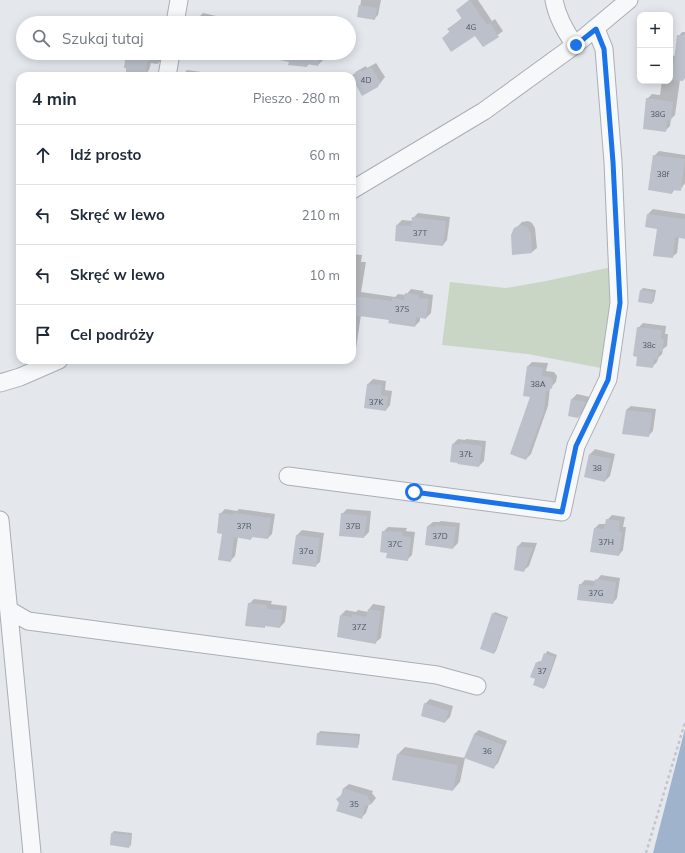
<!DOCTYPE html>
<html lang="pl">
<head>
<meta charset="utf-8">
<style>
	:root { --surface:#fff; --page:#f2f2f3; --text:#1f2937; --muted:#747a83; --line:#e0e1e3 }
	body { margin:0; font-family:Mulish,sans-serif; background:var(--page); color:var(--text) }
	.controls { position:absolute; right:12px; top:12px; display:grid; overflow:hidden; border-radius:8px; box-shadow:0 2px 10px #0003 }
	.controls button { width:36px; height:36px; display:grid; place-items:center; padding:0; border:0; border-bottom:1px solid var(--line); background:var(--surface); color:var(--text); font:20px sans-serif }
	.stop { position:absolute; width:12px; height:12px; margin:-9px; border:3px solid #1a73e8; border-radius:50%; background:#fff }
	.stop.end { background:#1a73e8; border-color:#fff; box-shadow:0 1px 4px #0008 }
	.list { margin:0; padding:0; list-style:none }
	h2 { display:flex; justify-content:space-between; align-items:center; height:52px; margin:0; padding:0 16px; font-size:17px }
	h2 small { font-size:13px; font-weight:400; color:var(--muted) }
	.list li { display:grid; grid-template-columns:26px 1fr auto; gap:12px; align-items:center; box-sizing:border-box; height:60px; padding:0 16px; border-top:1px solid var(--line) }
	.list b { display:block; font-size:15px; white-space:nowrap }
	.list em { font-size:13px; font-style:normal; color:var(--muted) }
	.icon { flex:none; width:22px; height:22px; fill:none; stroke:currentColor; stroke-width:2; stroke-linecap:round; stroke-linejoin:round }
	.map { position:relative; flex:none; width:685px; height:853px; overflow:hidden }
	.search { position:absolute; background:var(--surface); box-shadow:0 2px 10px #0003; left:16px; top:16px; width:340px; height:44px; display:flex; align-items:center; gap:10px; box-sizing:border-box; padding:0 14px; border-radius:22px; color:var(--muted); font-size:15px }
	.panel { position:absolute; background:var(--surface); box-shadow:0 2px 10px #0003; left:16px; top:72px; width:340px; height:292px; border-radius:12px }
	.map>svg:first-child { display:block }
	.green { fill:#c9d6c5 }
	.water { fill:#9fb4cc }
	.shadow { fill:#0003 }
	.building { fill:#bbc0ca }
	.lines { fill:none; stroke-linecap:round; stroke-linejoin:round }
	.minor-casing { stroke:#a9aeb7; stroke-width:19 }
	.path { stroke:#c2c5cb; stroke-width:2.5; stroke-dasharray:3 3; stroke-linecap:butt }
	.minor { stroke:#f7f8fa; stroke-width:17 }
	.route { stroke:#1a73e8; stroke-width:5 }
	.labels { text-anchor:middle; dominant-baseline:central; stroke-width:3; stroke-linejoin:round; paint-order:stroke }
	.number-label { font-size:8px; fill:#4f5766 }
</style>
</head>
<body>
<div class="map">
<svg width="685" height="853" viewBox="0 0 685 853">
	<rect width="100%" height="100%" fill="#e4e7ec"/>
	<path class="green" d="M612 267 614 308 601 368 528 354 442 345 450 282 506 288 546 281Z"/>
	<path class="water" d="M685 729V853H653Z"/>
	<path class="shadow" d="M361 0H381L378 15 374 19 359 16Z
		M469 0H478L492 21 495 19 503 31 483 46 475 34 443 38 450 31 448 29 462 18 457 10Z
		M203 13 216 16V23H197L198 18Z
		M239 18 266 21 267 20 278 23H236Z
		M682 32H685V78L683 80H680L675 115 671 119 670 126 665 131 647 99 652 94 660 95 662 81H670V55L675 56 678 37Z
		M127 53H163L162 60 157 64 151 63 149 70 145 75Z
		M291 53H324L323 60 318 65 309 64 307 66Z
		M376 63 385 77 378 86 363 95 352 76 357 71 366 66 367 68Z
		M187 70 209 73V76H182Z
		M659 151 685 155V183L680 190 675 189 672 193 654 156Z
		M653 209 685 214V238L679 237 677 253 672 257 658 228 648 214Z
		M418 213 450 217 447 240 443 245 396 240 397 225 402 220 413 221V218Z
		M528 221 532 223 535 228 537 248 532 252 517 227 522 222Z
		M352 254 362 255 361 262H366L361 292 395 297 398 294 406 295 411 289 424 291 423 293 433 295 431 313 426 318 420 317V321L415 326 390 319 361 315 356 348 352 352Z
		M643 288 656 290 654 301 652 303 641 290Z
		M643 323 666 326 665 334H668L667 346 663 349 662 354 658 358 657 362 652 367 638 356V328Z
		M532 362 548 363 546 371 554 372 557 376 556 382 550 388 548 406 531 454 526 459 531 396 528 366Z
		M373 379 386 381 385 390 392 391 390 405 386 410 365 407 368 384Z
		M577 394 590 397 583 412 578 417 569 415 572 399Z
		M631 406 656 409 653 431 648 436 626 410Z
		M458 439 465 440 466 439 486 441 484 461 479 466 451 461 453 444Z
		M595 449 615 454 610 476 605 481 585 476 590 454Z
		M225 509 237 511 239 509 275 514 272 534 268 538 253 536 251 539 238 537 235 556 230 561 223 533 220 514Z
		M347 509 371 511 369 532 364 537 342 514Z
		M612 515 625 517 623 527H626L623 550 619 555 595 528 599 524H606L607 520Z
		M441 521 460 523 458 543 453 548 428 526 433 522H439Z
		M388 527 407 528 406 531 415 532 412 555 407 560 388 552 383 532Z
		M302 530 324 533 320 562 315 566 293 563 297 535Z
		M522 542 537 543 529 566 524 570 518 546Z
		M601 575 620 578 617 598 613 603 580 585 585 580 596 581Z
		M254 599 272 601 271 604 287 606 285 622 280 627 266 625 264 627 249 604Z
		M373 604 385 606 381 638 376 642 341 615 346 610 356 612 358 610 368 612 369 609Z
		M495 612 508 617 496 651 494 653 493 614Z
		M547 651 557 655 546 686 544 688 536 678 537 663 539 661 542 662Z
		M430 699 453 706 450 717 445 722 425 704Z
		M479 730 507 741 498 763 493 768 474 734Z
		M320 731 360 734 359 744 357 747 318 734Z
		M405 747 465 758 460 782 453 790 398 754Z
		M349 784 373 791 372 793 376 798 372 803 369 804 366 813 361 818 340 803 337 799 342 794 344 788Z
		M114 831 132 833 131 845 129 847 112 833Z"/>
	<path class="building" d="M470 0 487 25 490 23 499 37 483 47 475 36 451 52 442 38 450 32 447 29 462 19 456 10Z
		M359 5 377 8 375 20 357 17Z
		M677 35H685V77H684L683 81 670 80V60L674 61Z
		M126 53H149L145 76 126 73V68H124Z
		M280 53H320L318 66 307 64V67L288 65 289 62 280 60Z
		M371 67 381 83 377 85 378 87 362 96 351 76 361 70 362 72Z
		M646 98 673 102 671 121 667 120 666 132 643 129Z
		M653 155 685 159 681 191 673 190 672 194 648 190Z
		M647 214 685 219V239L675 237 673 258 653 256 657 229 645 227Z
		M412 217 446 221 443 246 395 241 396 225 411 226Z
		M520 225 527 227 531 233 532 253 512 255 511 235 514 228Z
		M640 290 654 292 652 304 638 302Z
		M405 293 419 295V298L429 299 426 319 416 317 415 327 388 323 389 320 352 315V296L392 301V298L404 300Z
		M637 327 662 330 661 339H664L662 352 659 351 658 360 654 359 653 368 636 366 637 357 633 356Z
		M527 366 543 368 542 376 550 377 553 381 552 388 548 391H546L544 411 526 460 510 454 530 397 523 396Z
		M367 384 382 385 381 395 388 396 386 411 364 408Z
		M571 399 586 402 578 418 568 416Z
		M626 410 652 413 649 437 622 434Z
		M460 443 482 446 479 467 457 464 458 463 450 462 452 444 460 445Z
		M589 454 611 459 605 482 584 477Z
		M219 513 233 515 234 513 271 518 268 539 251 537V540L234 537 231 562 218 560 222 534 217 533Z
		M341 513 367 516 364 538 339 536Z
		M606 519 620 521 619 531 622 532 619 556 590 552 594 528 604 529Z
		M435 525 456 527 453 549 425 545 427 526 435 527Z
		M382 531 402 532V536L411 537 408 561 386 558 387 553 380 552Z
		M296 535 320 538 316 567 292 564Z
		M517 546 533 548 524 572 514 570Z
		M595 579 616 582 613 604 577 600 579 584 594 586Z
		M248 603 267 605V609L283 610 280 628 265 626V628L245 626Z
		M368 609 381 611 376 644 337 637 340 615 352 617V614L366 617Z
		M492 613 507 619 494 654 480 649Z
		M544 653 555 657 544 689 533 685 535 679 530 677 536 662 540 664Z
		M424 703 449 711 445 723 421 716Z
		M317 733 358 736V748L316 745Z
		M474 734 503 745 494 769 464 758Z
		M397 754 458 765 453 791 392 780Z
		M343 788 368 796V798L372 804 365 806 362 819 336 811 339 803 336 799 341 796Z
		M111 833 131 835 129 848 110 845Z"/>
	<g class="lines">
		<defs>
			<path id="minor" d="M554 0C557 17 565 31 575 45
				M175 23 179 0
				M167 76 171 53
				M352 190 484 111 575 45 629 0
				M0 383 20 377 59 360
				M288 476 562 512 576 446 608 379 619 303 613 162 604 49 596 29
				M0 520 32 853
				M9 610 28 621 437 675 477 686"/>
		</defs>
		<use href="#minor" class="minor-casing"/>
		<path class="path" d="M646 853 685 722"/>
		<use href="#minor" class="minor"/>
	</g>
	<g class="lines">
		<path class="route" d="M414 492 562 512 576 446 608 380 620 303 613 162 604 49 596 29 576 45"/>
	</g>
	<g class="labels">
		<g class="number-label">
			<text x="471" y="27">4G</text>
			<text x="366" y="80">4D</text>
			<text x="658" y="114">38G</text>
			<text x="663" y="174">38f</text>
			<text x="420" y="233">37T</text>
			<text x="402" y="309">37S</text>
			<text x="649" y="345">38c</text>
			<text x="538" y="384">38A</text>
			<text x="376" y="402">37K</text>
			<text x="466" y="454">37Ł</text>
			<text x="597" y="468">38</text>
			<text x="244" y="526">37R</text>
			<text x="353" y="526">37B</text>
			<text x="440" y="536">37D</text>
			<text x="606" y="542">37H</text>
			<text x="395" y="544">37C</text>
			<text x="306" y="551">37a</text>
			<text x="596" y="593">37G</text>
			<text x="359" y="627">37Z</text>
			<text x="542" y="671">37</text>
			<text x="487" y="751">36</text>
			<text x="354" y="804">35</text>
		</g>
	</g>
</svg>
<div class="controls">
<button>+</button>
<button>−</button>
</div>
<div class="stop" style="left:414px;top:492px"></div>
<div class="stop end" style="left:576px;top:45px"></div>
<div class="search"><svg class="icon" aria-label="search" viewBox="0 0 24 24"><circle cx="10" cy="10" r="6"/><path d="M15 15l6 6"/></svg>Szukaj tutaj</div>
<section class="panel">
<h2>4 min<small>Pieszo · 280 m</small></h2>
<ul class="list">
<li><svg class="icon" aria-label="ahead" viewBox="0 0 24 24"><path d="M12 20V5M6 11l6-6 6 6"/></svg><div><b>Idź prosto</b></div><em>60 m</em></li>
<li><svg class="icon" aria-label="left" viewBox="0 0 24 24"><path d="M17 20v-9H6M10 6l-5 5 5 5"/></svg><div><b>Skręć w lewo</b></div><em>210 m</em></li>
<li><svg class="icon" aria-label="left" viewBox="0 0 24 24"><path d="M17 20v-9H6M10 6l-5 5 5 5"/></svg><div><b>Skręć w lewo</b></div><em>10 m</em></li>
<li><svg class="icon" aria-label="arrive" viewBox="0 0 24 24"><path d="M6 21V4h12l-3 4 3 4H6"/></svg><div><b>Cel podróży</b></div></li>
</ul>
</section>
</div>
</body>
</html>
